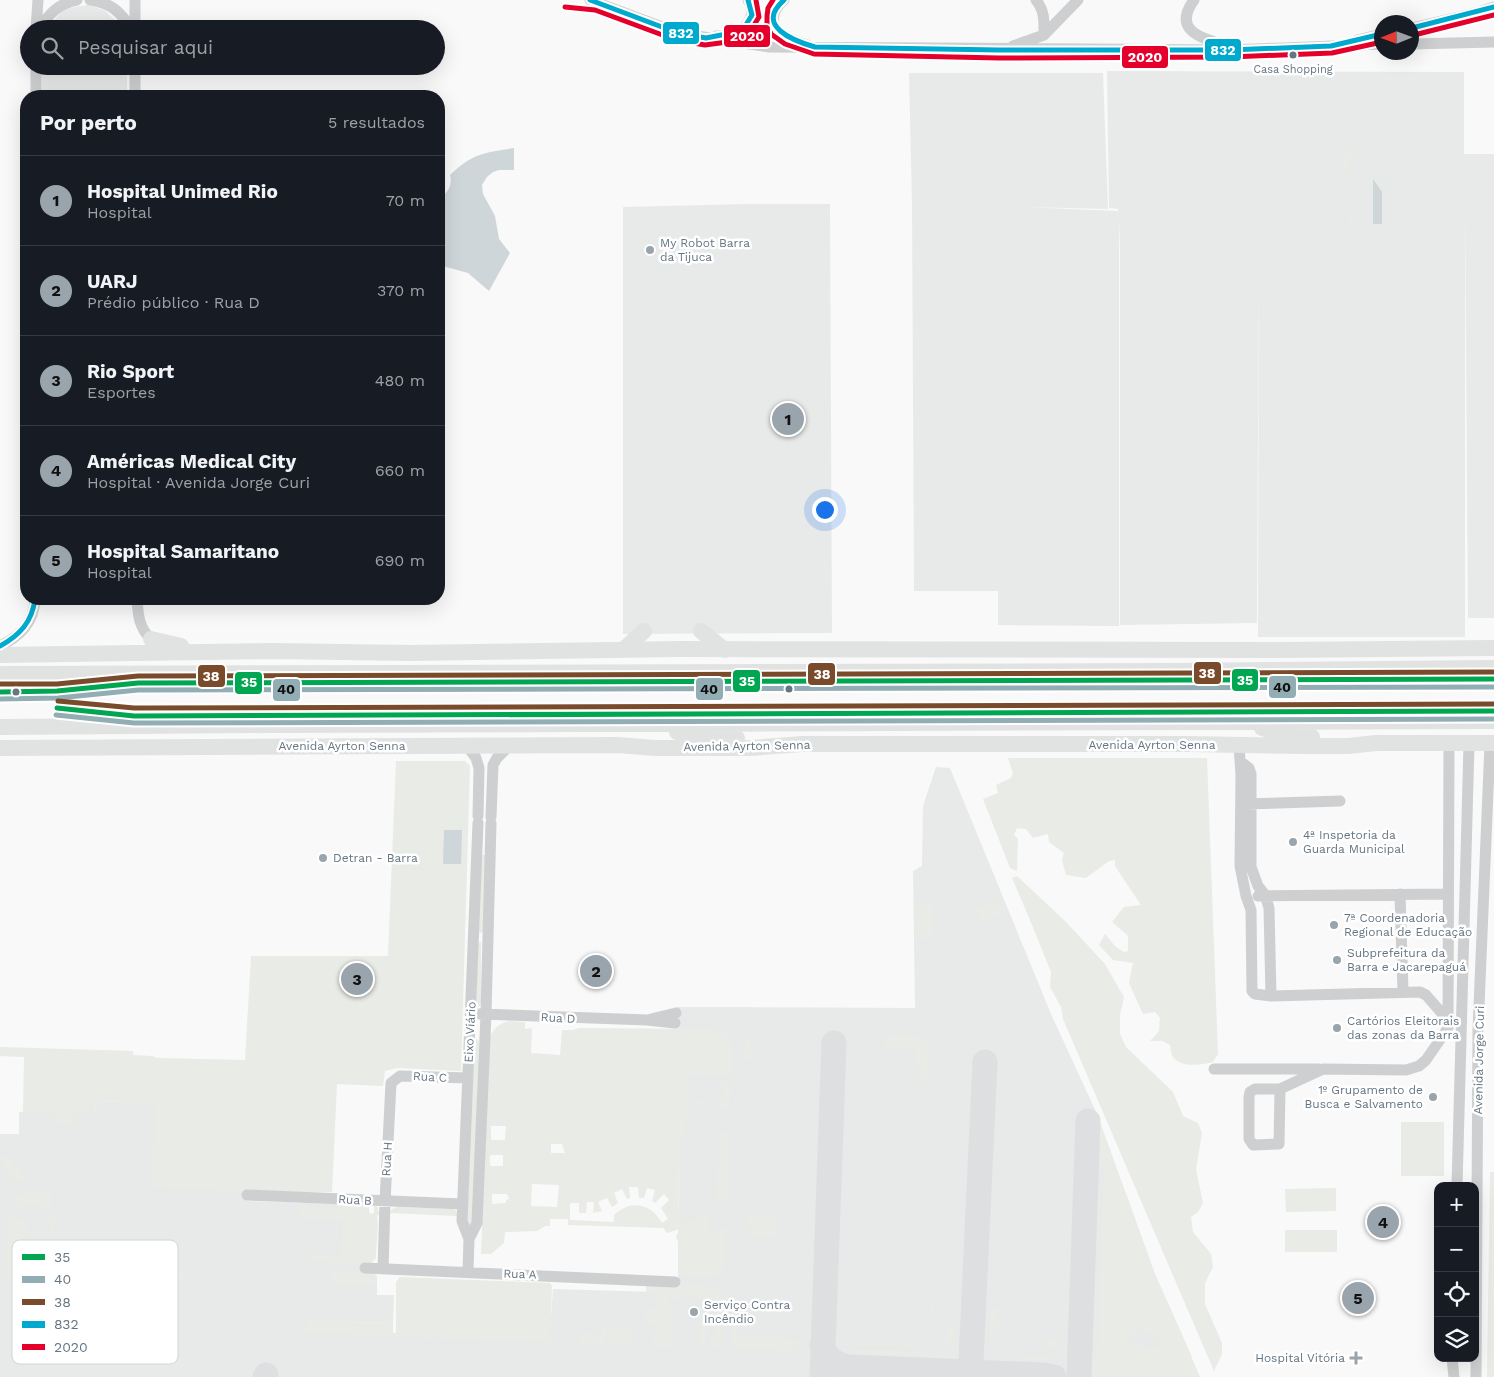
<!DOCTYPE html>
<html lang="pt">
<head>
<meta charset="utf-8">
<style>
	:root { --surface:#171b24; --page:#242831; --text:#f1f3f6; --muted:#9ea1a6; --line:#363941; --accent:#99a4ac }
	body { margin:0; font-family:"Work Sans",sans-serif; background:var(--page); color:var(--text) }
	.controls { position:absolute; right:15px; bottom:15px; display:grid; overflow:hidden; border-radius:10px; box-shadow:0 5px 20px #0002 }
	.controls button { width:45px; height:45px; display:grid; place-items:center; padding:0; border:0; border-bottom:1px solid var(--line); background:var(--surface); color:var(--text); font:25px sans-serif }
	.compass { position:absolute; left:1374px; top:15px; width:45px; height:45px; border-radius:50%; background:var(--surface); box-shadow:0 5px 20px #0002; rotate:269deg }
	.you { position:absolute; left:824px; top:509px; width:18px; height:18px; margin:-12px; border:4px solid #fff; border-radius:50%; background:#1a73e8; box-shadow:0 0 0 8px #1a73e833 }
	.badge { display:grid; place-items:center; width:32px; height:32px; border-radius:50%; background:var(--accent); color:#111; font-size:16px; font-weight:700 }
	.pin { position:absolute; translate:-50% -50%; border:2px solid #fff; box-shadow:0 1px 5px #0006 }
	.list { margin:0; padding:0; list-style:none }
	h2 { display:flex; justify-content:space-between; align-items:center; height:65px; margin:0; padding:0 20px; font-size:21px }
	h2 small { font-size:16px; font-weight:400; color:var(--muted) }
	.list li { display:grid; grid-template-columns:32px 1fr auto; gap:15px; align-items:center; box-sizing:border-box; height:90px; padding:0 20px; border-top:1px solid var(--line) }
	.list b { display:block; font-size:19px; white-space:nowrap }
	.list p { margin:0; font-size:16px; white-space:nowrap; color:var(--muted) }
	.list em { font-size:16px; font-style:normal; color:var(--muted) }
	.icon { flex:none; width:28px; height:28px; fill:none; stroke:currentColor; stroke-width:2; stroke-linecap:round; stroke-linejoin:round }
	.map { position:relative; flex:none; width:1494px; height:1377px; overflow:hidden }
	.search { position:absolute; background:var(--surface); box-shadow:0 5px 20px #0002; left:20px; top:20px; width:425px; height:55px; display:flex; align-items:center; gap:12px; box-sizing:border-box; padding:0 18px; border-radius:28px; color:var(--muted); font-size:19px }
	.panel { position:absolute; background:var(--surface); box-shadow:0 5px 20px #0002; left:20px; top:90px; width:425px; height:515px; border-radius:20px }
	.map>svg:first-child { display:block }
	.built { fill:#e8e9e9 }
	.green { fill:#e8ebe6; fill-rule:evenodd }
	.water { fill:#ced6d9 }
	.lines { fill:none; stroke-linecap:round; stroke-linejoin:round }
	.taxiway { stroke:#dedfe0; stroke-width:25 }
	.minor { stroke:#cecfd0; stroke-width:11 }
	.highway { stroke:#e1e2e2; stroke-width:16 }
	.bus-1-casing { stroke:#fff; stroke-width:9 }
	.bus-2-casing { stroke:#fff; stroke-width:9 }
	.bus-3-casing { stroke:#fff; stroke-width:9 }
	.bus-4-casing { stroke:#fff; stroke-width:9 }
	.bus-5-casing { stroke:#fff; stroke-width:9 }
	.bus-1 { stroke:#00a651; stroke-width:5 }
	.bus-2 { stroke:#92aeb4; stroke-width:5 }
	.bus-3 { stroke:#7a4b2a; stroke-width:5 }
	.bus-4 { stroke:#00a9ce; stroke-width:5 }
	.bus-5 { stroke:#e4002b; stroke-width:5 }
	.bus-dot { fill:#657683; stroke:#fff; stroke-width:2 }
	.poi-dot { fill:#99a4ac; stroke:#fff; stroke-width:2 }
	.labels { text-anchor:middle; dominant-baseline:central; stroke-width:5; stroke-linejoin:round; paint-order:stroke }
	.bus-label { font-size:11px; fill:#657683; stroke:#fff }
	.poi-label { font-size:12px; fill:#657683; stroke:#fff; text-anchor:start }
	.street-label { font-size:12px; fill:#657683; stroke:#fff }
	.key { fill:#fff; stroke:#d1d6da; stroke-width:1 }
	.key-label { font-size:14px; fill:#657683 }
	.line-badge { stroke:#fff; stroke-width:2 }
	.badge-label { font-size:14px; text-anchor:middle; font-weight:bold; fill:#fff }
	.pale-badge-label { font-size:14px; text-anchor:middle; font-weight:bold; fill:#111 }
</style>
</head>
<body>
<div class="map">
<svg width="1494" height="1377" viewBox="0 0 1494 1377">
	<rect width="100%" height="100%" fill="#f9f9f9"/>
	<path class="built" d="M88 5 104 10 118 23 120 29H47L62 11 74 7Z
		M42 66H127V96H42Z
		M1107 71 1464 72V154H1494V618H1468L1465 204V637H1258L1259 247 1257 623 1120 625V249L1119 219V626L998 625V591H914L912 204 909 73H1103L1108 209 1024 207 1118 211V209L1109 208Z
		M746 204H830L832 633 623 634V207Z
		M936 767 950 768 1051 1014 1097 1114 1155 1274 1192 1357 1146 1377H0V1134H19V1112H95L96 1101 155 1103 248 1192 247 1201 366 1205 365 1268 374 1279 377 1286V1295H394L393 1323 306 1321 368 1332 401 1333 551 1318 553 1289 656 1292V1309L672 1326V1305L668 1304V1298L677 1287 678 1275H682L678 1247 679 1137 683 1030H675L676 1007 915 1008 913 871 922 866 923 806Z"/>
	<path class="green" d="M1344 153H1374V155H1352L1348 163 1351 219H1352L1353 224H1348V182L1344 168Z
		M1008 758H1207L1218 1054 1213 1062C1201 1065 1181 1068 1173 1057 1171 1054 1171 1049 1170 1045L1163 1041H1150L1159 1031 1160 1018 1155 1012 1143 1014 1129 983 1133 963 1113 960 1099 945 1105 934 1116 947 1124 952 1128 951V936L1112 922 1124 907 1141 905 1115 866V860L1109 861 1086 878 1066 875 1062 860 1064 853 1049 842 1048 834 1033 838 1026 829 1017 828 1014 835 1018 839 1017 871 1010 868 983 799 998 793 996 785 1011 778 1013 773Z
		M396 761H465L470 766 461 1071 397 1068 385 1071 383 1086 337 1084 332 1192H248L152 1187 155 1103 96 1101 95 1112H75L73 1114 75 1121C72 1127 65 1128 59 1124L52 1113 23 1112 24 1057 0 1056V1047L133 1051V1055L152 1056 157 1058 245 1060 251 956H388Z
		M481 855H486L483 932 480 933 479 932Z
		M1017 876 1065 921 1105 964 1124 997 1120 1015V1034L1126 1047 1173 1092 1183 1116 1198 1123 1202 1133 1196 1169 1203 1203 1198 1212 1191 1217 1193 1232 1211 1254 1213 1267 1205 1283V1304L1222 1343V1354L1214 1371 1063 1019 1061 1007 1050 987 1051 972 1030 920 1012 878Z
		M997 901 1002 915 982 923 976 909Z
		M915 903H932V939H915Z
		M481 942V1004L479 1007 476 1005 478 943Z
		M509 1021 525 1022V1029L532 1028 531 1053 560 1055 562 1030H573L579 1028 710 1029C738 1031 732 1055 732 1076L688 1074 687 1101 721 1103 722 1083 731 1081 730 1108H720L719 1106 693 1105 687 1102 686 1137 679 1138 678 1224 680 1225 685 1220 692 1222C698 1218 700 1215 708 1216L711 1222 707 1235 719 1228H726C725 1238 728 1270 718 1275 711 1278 687 1275 678 1275V1242L676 1237 679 1229 668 1233 665 1231 664 1228 568 1225V1219H550V1226H545L537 1231 505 1232 504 1243 491 1254H481L489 1042C491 1030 498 1024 509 1021ZM491 1126H506L505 1140H491ZM551 1144H562L565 1153H551ZM490 1155H503V1166H490ZM532 1184 559 1185 557 1207 531 1206ZM629 1187H638L639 1198H644L647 1188 655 1190 652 1201 655 1203 664 1194 669 1200 661 1208 668 1219 662 1223C651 1203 631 1199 614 1215V1222L570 1220V1203H579V1213H586L587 1202H594L593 1213 602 1211 598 1202 607 1198 612 1207 618 1203 614 1193 622 1189 627 1199 630 1198ZM492 1194H507L509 1199 506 1200V1203L492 1204Z
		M752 1033 750 1060H742C742 1049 743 1040 752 1033Z
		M886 1035 918 1036 929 1048 928 1079H920L921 1069H917L919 1064 915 1063 914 1049 886 1048V1056L884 1055Z
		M477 1039 479 1042 473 1224 471 1226 467 1224 474 1040Z
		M1097 1114 1155 1274 1200 1377H1092L1093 1364 1096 1362 1097 1358 1104 1164 1100 1155 1099 1138 1095 1132 1093 1122ZM1142 1328 1145 1332 1161 1338V1341L1154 1349 1149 1350 1138 1344H1128V1337Z
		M1401 1122H1444V1176H1401Z
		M720 1132 729 1133 727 1201H719L716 1197Z
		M1 1156H6L23 1175V1181L14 1180C8 1172 0 1166 1 1156Z
		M1490 1172H1494V1377H1487Z
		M1336 1188V1211L1286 1212 1285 1189Z
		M21 1193H51V1207L23 1206V1211L19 1210 14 1204 16 1197Z
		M352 1202 369 1206V1212L371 1214 374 1213V1206H377L380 1215H377C379 1229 376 1244 376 1258L371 1263 359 1262 352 1264 339 1265 320 1261H309L305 1255 341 1256 342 1220 301 1218 297 1214 298 1206 306 1204 324 1209 329 1207 338 1209Z
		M397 1207 453 1209 456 1211 457 1216 389 1213 392 1209Z
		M45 1215H53L52 1273H48L50 1221 41 1220Z
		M745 1215 779 1216 775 1237 752 1236C753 1227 745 1222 745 1215Z
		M11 1218H27L24 1296 46 1297V1318C0 1302 2 1258 11 1218Z
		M1285 1230H1337V1252H1285Z
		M166 1269C177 1269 187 1269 186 1282L176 1283 173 1285 172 1327H158V1277L162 1271Z
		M332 1272 373 1273 377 1276V1286L331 1285Z
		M400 1277 550 1283 552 1286 550 1342 396 1337V1282Z
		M646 1284 704 1285 716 1291 723 1300 721 1349 713 1348 715 1299 668 1298V1304H672V1347L653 1346 654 1325H646V1308L656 1309V1293L646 1292Z
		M930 1298 931 1303H933V1312L949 1323H957L954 1342H946V1336H948V1325L931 1313Z
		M991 1309H998V1324L993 1326 994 1344H990Z
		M732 1316H737V1335L783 1337V1350L733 1349 731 1346Z
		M306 1321 393 1323V1336L307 1333 306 1332Z
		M700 1321H707L706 1348H700Z
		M599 1326H607L606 1345 579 1344V1333L593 1334 595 1339H598V1336L602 1333Z
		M609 1327H631V1345H608Z
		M785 1339 800 1340C798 1349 793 1351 785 1351Z
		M1061 1339 1060 1346H1039L1046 1340Z
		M842 1342 918 1344V1347L845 1345Z
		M843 1349 918 1352V1355C926 1355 937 1351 944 1354L935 1356 842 1353Z
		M1029 1357H1053L1045 1360H1019L1021 1358Z"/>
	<path class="water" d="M514 148V170H499L493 172 487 177 482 185 483 194 495 216 499 239 510 253 489 291 468 273 439 265V199C447 194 453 185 450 175 473 153 483 153 514 148Z
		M1373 179 1382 192V224H1373Z
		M444 830H462L461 864H443Z"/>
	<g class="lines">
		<path class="taxiway" d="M822 1346C826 1359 836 1365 849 1367L1044 1375 1054 1377
			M956 1372 966 1369 971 1361 985 1062
			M265 1377 266 1375
			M822 1377 834 1043
			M1079 1377 1088 1121"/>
		<path class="minor" d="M90 0C112 3 120 12 132 29
			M590 0 678 33 769 47 1230 50 1382 44
			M784 0C773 9 768 24 781 34 788 39 799 42 807 45
			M1036 0C1045 11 1044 21 1044 35
			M1194 0C1170 33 1207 39 1230 47
			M1412 28 1479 12 1494 7
			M36 29 38 0
			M38 29C51 13 57 4 77 0
			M135 29V0
			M716 36C731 35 743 34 750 19 753 13 752 6 748 0
			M1357 40 1382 34
			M1412 44 1494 42
			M1013 46 1044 35 1078 0
			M135 66V96
			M36 96V66
			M137 599C138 615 139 628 151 639
			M0 646C20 636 34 623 35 599
			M467 746 476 758 479 768 478 816
			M1239 746 1241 775 1240 866 1246 896 1251 910 1252 991 1255 994 1271 996 1420 992 1426 995 1447 1019
			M1240 761 1249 768 1251 774V867L1258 886 1265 895 1269 908 1271 996
			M1245 804 1340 801
			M491 817 493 765 497 758 509 746
			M1400 894 1403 992
			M1258 896 1448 894
			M479 1014 647 1020 675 1023
			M651 1019 676 1013
			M1214 1069H1319
			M1280 1089 1279 1144 1253 1145 1249 1139V1097L1250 1092 1255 1089H1280L1323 1069 1406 1070 1419 1066 1426 1060 1448 1028 1449 744
			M1457 1186 1469 744
			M247 1195 462 1204
			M469 1239 477 1223 486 1014 491 823
			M365 1268 675 1282
			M383 1269 385 1202 391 1083 400 1076 468 1078
			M468 1272 469 1239 462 1221 478 823
			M1452 1358 1454 1377
			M1476 1377 1478 1030 1490 744"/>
		<path class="highway" d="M701 631 725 650
			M151 639 181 646
			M623 650 644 631
			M0 655 274 651 411 653 679 649 1281 650 1494 648
			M0 674 1166 671 1494 668
			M0 727 272 725 1494 721
			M1262 728 1288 735 1312 737
			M677 732 737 738
			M0 748 618 745 655 748H750L803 744H1187L1306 746H1348L1376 743H1494"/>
		<defs>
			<path id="bus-1" d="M0 692 57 691 138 683 1494 679
				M57 708 134 716 1494 711"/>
			<path id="bus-2" d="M0 699 58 698 138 690 1494 687
				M56 715 134 723 1494 719"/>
			<path id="bus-3" d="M0 684H57L138 676 1494 672
				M58 701 134 708 1494 704"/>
			<path id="bus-4" d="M590 0 678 33 706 38 742 31 752 15 748 0
				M784 0C754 26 794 41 815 47L999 50H1230L1331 46 1382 34
				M1412 28 1494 7
				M0 646C20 635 32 622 35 599"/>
			<path id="bus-5" d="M773 0 768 8 767 16V25L771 34 785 44 814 54 999 58 1230 57 1332 53 1382 42
				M565 7 595 10 676 40 705 45 735 41 746 38 759 17 756 0
				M1414 35 1494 15"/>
		</defs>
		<use href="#bus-1" class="bus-1-casing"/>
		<use href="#bus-2" class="bus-2-casing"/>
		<use href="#bus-3" class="bus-3-casing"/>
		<use href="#bus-4" class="bus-4-casing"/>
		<use href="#bus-5" class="bus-5-casing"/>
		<use href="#bus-1" class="bus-1"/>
		<use href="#bus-2" class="bus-2"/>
		<use href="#bus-3" class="bus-3"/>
		<use href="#bus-4" class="bus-4"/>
		<use href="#bus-5" class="bus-5"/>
	</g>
	<g class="bus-dot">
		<circle cx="1293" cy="55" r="4.5"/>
		<circle cx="789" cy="689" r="4.5"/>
		<circle cx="16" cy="692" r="4.5"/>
	</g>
	<g class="poi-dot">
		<circle cx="650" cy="250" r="5"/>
		<circle cx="1293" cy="842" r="5"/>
		<circle cx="323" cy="858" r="5"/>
		<circle cx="1334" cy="925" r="5"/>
		<circle cx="1337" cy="960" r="5"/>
		<circle cx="1337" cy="1028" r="5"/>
		<circle cx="1433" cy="1097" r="5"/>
		<circle cx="694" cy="1312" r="5"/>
		<path d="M1353.5 1350.5h5v5h5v5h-5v5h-5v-5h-5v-5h5z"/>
	</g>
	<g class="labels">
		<g class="bus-label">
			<text x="1293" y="69">Casa Shopping</text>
		</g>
		<g class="poi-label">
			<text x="660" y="243">My Robot Barra<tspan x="660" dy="14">da Tijuca</tspan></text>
			<text x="1303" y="835">4ª Inspetoria da<tspan x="1303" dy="14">Guarda Municipal</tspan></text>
			<text x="333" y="858">Detran - Barra</text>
			<text x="1344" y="918">7ª Coordenadoria<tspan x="1344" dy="14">Regional de Educação</tspan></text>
			<text x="1347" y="953">Subprefeitura da<tspan x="1347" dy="14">Barra e Jacarepaguá</tspan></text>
			<text x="1347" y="1021">Cartórios Eleitorais<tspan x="1347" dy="14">das zonas da Barra</tspan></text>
			<text x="1423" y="1090" text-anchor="end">1º Grupamento de<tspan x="1423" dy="14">Busca e Salvamento</tspan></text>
			<text x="704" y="1305">Serviço Contra<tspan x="704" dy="14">Incêndio</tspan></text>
			<text x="1345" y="1358" text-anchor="end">Hospital Vitória</text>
		</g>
		<g class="street-label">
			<text x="1152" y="745">Avenida Ayrton Senna</text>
			<text x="342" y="746">Avenida Ayrton Senna</text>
			<text transform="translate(747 746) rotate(-1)">Avenida Ayrton Senna</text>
			<text transform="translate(558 1018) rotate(3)">Rua D</text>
			<text transform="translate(470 1032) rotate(-87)">Eixo Viário</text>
			<text transform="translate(1479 1060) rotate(-89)">Avenida Jorge Curi</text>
			<text transform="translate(430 1077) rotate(3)">Rua C</text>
			<text transform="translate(387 1159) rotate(-87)">Rua H</text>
			<text transform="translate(355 1200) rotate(3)">Rua B</text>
			<text transform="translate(520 1274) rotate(2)">Rua A</text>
		</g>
	</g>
	<rect x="12" y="1240" width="166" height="124" rx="8" class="key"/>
	<rect x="22" y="1254" width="23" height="6" fill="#00a651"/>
	<rect x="22" y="1276" width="23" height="7" fill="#92aeb4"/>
	<rect x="22" y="1299" width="23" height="6" fill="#7a4b2a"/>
	<rect x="22" y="1321" width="23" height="7" fill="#00a9ce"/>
	<rect x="22" y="1344" width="23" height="6" fill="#e4002b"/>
	<g class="key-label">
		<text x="54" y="1262">35</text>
		<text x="54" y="1284">40</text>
		<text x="54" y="1307">38</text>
		<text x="54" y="1329">832</text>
		<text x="54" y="1352">2020</text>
	</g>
	<g class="line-badge">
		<rect x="662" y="21" width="38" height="24" rx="5" fill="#00a9ce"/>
		<rect x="723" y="24" width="48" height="24" rx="5" fill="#e4002b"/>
		<rect x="1204" y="38" width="38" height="24" rx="5" fill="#00a9ce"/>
		<rect x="1121" y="45" width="48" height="24" rx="5" fill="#e4002b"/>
		<rect x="1193" y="661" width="29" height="24" rx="5" fill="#7a4b2a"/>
		<rect x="807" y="662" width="29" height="24" rx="5" fill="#7a4b2a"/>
		<rect x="197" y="664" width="29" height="24" rx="5" fill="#7a4b2a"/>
		<rect x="1231" y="668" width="28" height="24" rx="5" fill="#00a651"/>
		<rect x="732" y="669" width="29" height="24" rx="5" fill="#00a651"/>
		<rect x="234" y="671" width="29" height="24" rx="5" fill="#00a651"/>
		<rect x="1268" y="675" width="29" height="24" rx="5" fill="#92aeb4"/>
		<rect x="695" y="677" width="29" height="24" rx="5" fill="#92aeb4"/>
		<rect x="272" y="678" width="29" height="24" rx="5" fill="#92aeb4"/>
	</g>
	<g class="badge-label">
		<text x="681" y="38">832</text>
		<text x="747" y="41">2020</text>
		<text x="1223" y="55">832</text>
		<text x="1145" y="62">2020</text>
		<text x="1207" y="678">38</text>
		<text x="822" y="679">38</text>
		<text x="211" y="681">38</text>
		<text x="1245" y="685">35</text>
		<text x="747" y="686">35</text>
		<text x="249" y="687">35</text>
	</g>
	<g class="pale-badge-label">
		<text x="1282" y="692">40</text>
		<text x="709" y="694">40</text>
		<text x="286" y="694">40</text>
	</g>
</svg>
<div class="controls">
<button>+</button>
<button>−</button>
<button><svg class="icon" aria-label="locate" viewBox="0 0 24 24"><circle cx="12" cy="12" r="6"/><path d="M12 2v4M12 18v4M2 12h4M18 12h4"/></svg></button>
<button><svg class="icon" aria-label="layers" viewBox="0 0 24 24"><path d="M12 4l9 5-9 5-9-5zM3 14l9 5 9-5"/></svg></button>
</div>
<svg class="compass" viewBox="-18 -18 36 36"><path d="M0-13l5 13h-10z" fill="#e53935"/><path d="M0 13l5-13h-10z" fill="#9ea1a6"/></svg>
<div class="you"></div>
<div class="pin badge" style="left:788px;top:419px">1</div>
<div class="pin badge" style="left:596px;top:971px">2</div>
<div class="pin badge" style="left:357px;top:979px">3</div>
<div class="pin badge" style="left:1383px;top:1222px">4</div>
<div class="pin badge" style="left:1358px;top:1298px">5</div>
<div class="search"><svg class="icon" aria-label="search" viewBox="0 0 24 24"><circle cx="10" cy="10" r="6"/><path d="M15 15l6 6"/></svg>Pesquisar aqui</div>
<section class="panel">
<h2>Por perto<small>5 resultados</small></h2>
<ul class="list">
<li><span class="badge">1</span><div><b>Hospital Unimed Rio</b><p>Hospital</p></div><em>70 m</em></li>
<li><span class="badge">2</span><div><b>UARJ</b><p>Prédio público · Rua D</p></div><em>370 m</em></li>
<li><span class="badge">3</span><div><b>Rio Sport</b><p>Esportes</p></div><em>480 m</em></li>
<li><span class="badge">4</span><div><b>Américas Medical City</b><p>Hospital · Avenida Jorge Curi</p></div><em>660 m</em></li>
<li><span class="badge">5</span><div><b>Hospital Samaritano</b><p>Hospital</p></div><em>690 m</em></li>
</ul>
</section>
</div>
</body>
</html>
